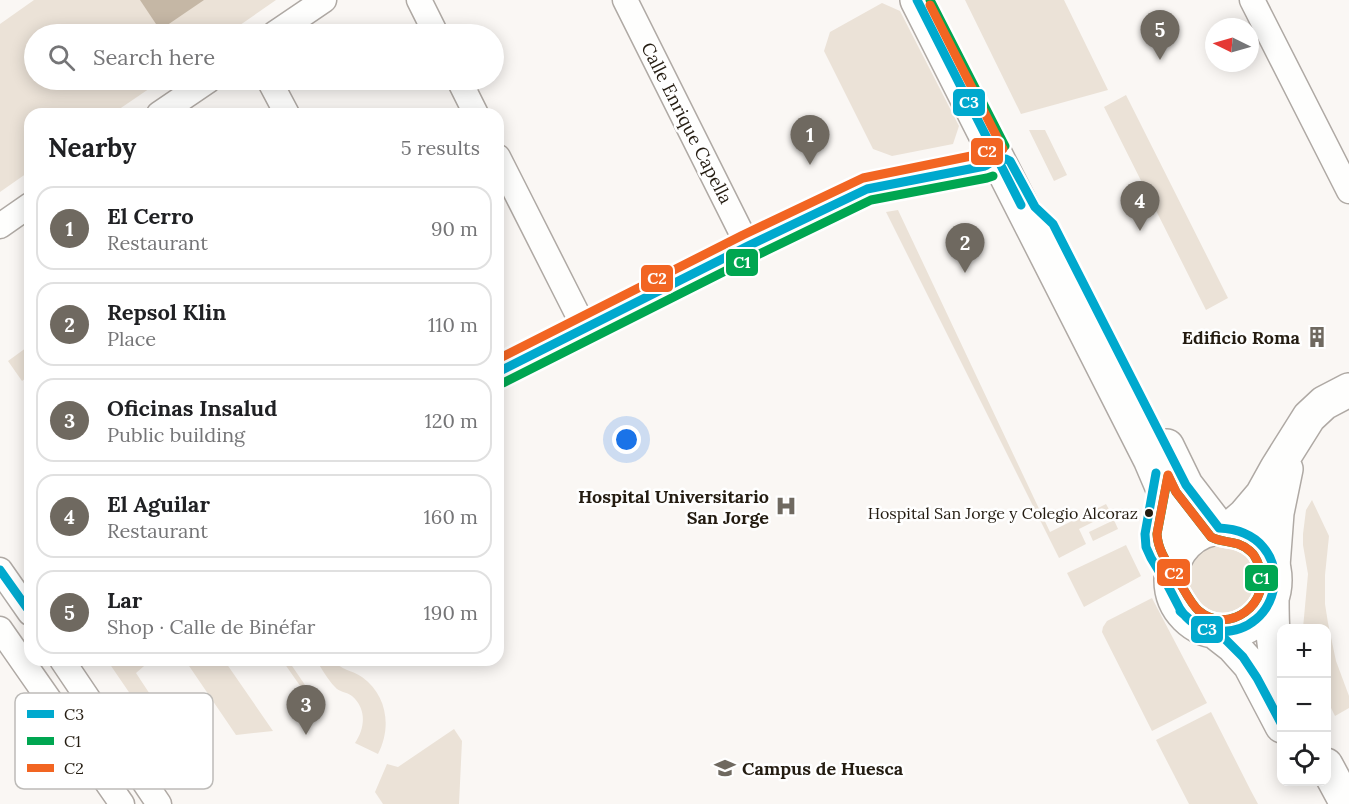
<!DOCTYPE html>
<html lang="en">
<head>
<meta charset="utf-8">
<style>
	:root { --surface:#fff; --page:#f6f6f6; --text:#202124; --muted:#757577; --line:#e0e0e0; --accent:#6f6960 }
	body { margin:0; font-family:Lora,serif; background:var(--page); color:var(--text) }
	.controls { position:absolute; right:18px; bottom:18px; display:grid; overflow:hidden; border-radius:12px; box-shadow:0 3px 15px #0003 }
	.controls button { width:54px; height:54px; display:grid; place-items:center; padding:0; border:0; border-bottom:2px solid var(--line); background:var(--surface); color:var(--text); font:30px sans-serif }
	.compass { position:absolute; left:1205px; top:18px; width:54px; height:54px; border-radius:50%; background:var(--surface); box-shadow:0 3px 15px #0003; rotate:275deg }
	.you { position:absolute; left:627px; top:440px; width:21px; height:21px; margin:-15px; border:4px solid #fff; border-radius:50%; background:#1a73e8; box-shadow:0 0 0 9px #1a73e833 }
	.badge { display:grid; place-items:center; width:39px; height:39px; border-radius:50%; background:var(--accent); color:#fff; font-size:20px; font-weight:700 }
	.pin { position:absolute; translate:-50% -50px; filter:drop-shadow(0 2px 3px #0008) }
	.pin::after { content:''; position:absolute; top:32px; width:21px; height:18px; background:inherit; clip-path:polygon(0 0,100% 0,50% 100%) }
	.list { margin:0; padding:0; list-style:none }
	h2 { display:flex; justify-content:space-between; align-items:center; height:78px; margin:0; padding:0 24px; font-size:26px }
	h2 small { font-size:20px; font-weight:400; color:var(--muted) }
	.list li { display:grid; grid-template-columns:39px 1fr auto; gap:18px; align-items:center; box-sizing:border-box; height:84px; margin:0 12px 12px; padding:0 12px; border:2px solid var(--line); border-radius:18px }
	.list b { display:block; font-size:22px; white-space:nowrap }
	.list p { margin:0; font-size:20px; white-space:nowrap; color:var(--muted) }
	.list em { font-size:20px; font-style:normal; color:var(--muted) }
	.icon { flex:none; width:33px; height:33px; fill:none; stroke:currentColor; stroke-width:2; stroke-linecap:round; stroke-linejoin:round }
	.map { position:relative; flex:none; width:1349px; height:804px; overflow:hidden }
	.search { position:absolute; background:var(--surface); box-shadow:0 3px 15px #0003; left:24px; top:24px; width:480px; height:66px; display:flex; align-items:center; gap:15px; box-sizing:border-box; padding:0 21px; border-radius:33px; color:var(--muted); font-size:22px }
	.panel { position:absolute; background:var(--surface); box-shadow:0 3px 15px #0003; left:24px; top:108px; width:480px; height:558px; border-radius:18px }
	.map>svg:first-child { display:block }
	.green { fill:#ebe2d7 }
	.water { fill:#c5b7a5 }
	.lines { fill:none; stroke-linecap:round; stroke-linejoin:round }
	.minor-casing { stroke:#afa9a4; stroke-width:27 }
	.primary-casing { stroke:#afa9a4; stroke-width:36 }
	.trunk-casing { stroke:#afa9a4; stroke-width:36 }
	.minor { stroke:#fefefd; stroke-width:24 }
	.primary { stroke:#fefefd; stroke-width:33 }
	.trunk { stroke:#fefefd; stroke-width:33 }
	.bus-1-casing { stroke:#fff; stroke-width:14 }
	.bus-2-casing { stroke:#fff; stroke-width:14 }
	.bus-3-casing { stroke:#fff; stroke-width:14 }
	.bus-1 { stroke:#00a9ce; stroke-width:9 }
	.bus-2 { stroke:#00a651; stroke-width:9 }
	.bus-3 { stroke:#f26522; stroke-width:9 }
	.bus-dot { fill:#241c11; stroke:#fff; stroke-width:2 }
	.labels { text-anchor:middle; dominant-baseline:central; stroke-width:5; stroke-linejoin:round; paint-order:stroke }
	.bus-label { font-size:16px; fill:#241c11; stroke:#fff; text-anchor:end }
	.street-label { font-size:18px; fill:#241c11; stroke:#fff }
	.poi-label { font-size:18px; font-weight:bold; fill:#241c11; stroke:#fff; text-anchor:end }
	.key { fill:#fff; stroke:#bdbbb8; stroke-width:1.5 }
	.key-label { font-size:16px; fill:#241c11 }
	.line-badge { stroke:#fff; stroke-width:2 }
	.badge-label { font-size:16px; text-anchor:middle; font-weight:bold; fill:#fff }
</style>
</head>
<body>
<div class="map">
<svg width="1349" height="804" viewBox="0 0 1349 804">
	<rect width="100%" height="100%" fill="#faf7f4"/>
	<path class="green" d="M34 0H276L227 34H34V80H162L112 114H30V171L0 192V24Z
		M965 0H1064L1108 90 1021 114Z
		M882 3 900 11 959 126 953 144 892 156 873 149 824 51 830 32Z
		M1126 95 1228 298 1206 310 1104 107Z
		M1029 130H1045L1067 175 1054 181Z
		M898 210 1050 532 1106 504 1111 513 1079 529 1086 544 1059 558 886 212Z
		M30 345V375L22 381 8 361Z
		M1312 500 1329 536 1325 575V604L1328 623 1336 661 1349 696V708L1335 716 1327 700 1326 628H1303L1308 574 1303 545V534L1306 510Z
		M1114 520 1118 529 1093 541 1089 532Z
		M1186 580a37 37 0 1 1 74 0a37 37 0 1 1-74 0Z
		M1126 545 1141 576 1084 607 1067 573Z
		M1152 598 1207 703 1152 731 1102 632 1103 627 1107 621Z
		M107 660H151L136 673 192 758 180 767Z
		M185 660H224L273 731 236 735Z
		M282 660H288L320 707 317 710Z
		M316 660H334C340 670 352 670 362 677 387 695 392 727 378 754L355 743C365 728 367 709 352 696 347 692 339 692 335 687 328 680 322 669 316 660Z
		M1211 712 1251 791 1258 804H1189L1156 740Z
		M454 729 462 741 459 804H383L375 792 387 764 398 767Z"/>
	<path class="water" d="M140 0H204L160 30Z"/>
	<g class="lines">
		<defs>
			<path id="minor" d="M419 0 436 34
				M625 0 748 246
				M1252 0 1349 191
				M274 34 324 0
				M269 80 287 114
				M459 80 476 114
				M159 114 209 80
				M498 157 585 329
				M0 226 30 205
				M498 372 748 246 867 189 985 166 998 160
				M0 570 30 613
				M0 629 122 804
				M62 660 159 804"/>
			<path id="primary" d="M1230 528 1245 515 1262 495 1277 468 1309 417 1324 403 1349 390
				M1273 566 1277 513 1286 469"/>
			<path id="trunk" d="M917 0 1150 459 1177 522 1179 529 1178 554
				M1167 446 1186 485 1219 528
				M1171 580a52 52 0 1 1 104 0a52 52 0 1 1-104 0Z
				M1272 597C1272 624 1272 649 1282 675
				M1215 632 1233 646 1250 665 1282 726
				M1326 765 1347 804"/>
		</defs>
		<use href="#minor" class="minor-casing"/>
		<use href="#primary" class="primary-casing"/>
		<use href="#trunk" class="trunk-casing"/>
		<use href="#minor" class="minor"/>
		<use href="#primary" class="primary"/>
		<use href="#trunk" class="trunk"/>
		<defs>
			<path id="bus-1" d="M917 0 1021 205
				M498 372 748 246 867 189 985 166C993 161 1001 155 1010 161L1035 207 1053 224 1186 485 1219 528
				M1156 473 1145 534 1146 547 1151 558 1168 586 1180 609C1187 620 1199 629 1213 631 1285 640 1302 532 1219 528
				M0 570 27 608
				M1180 611 1195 624 1223 637 1243 657 1257 678 1282 725"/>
			<path id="bus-2" d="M930 0 1005 146
				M503 383 753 257 871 200 987 178 993 176
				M1168 476 1176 492 1211 537C1224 544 1236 539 1250 551 1255 555 1257 560 1259 566 1273 603 1229 636 1199 611 1190 603 1184 589 1178 580 1169 565 1158 552 1157 534Z"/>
			<path id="bus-3" d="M498 359 743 235 863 178 981 154 995 148 1003 149 930 5
				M1168 475 1176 492 1211 537C1224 544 1236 539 1250 551 1255 555 1257 560 1259 566 1273 603 1229 636 1199 611 1190 603 1184 589 1178 580 1169 565 1158 552 1157 534Z"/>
		</defs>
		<use href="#bus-1" class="bus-1-casing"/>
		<use href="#bus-2" class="bus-2-casing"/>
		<use href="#bus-3" class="bus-3-casing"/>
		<use href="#bus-1" class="bus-1"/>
		<use href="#bus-2" class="bus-2"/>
		<use href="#bus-3" class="bus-3"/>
	</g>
	<defs>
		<symbol id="building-bare" viewBox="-9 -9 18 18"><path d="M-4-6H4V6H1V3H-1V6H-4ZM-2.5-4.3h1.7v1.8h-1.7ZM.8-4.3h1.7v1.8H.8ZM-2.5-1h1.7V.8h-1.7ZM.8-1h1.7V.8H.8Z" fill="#6f6960" stroke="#fff" stroke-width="2.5" paint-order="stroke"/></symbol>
		<symbol id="hospital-bare" viewBox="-9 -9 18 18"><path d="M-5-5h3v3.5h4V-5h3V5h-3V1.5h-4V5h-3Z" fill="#6f6960" stroke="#fff" stroke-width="2.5" paint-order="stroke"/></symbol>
		<symbol id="university-bare" viewBox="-9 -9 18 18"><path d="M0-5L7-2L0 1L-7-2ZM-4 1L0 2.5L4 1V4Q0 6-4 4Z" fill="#6f6960" stroke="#fff" stroke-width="2.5" paint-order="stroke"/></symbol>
	</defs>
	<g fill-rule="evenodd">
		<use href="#building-bare" x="1302" y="322" width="30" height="30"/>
		<use href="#hospital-bare" x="771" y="491" width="30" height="30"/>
		<use href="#university-bare" x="710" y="753" width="30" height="30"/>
	</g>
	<circle class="bus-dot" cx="1149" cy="513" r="5"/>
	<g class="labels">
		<g class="bus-label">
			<text x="1138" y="513">Hospital San Jorge y Colegio Alcoraz</text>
		</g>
		<g class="street-label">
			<text transform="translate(687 123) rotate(63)">Calle Enrique Capella</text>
		</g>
		<g class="poi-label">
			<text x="1300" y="337">Edificio Roma</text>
			<text x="769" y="496">Hospital Universitario<tspan x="769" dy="21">San Jorge</tspan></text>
			<text x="742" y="768" text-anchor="start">Campus de Huesca</text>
		</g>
	</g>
	<rect x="15" y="693" width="198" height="96" rx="9" class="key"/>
	<rect x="27" y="710" width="27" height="8" fill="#00a9ce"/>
	<rect x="27" y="737" width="27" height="8" fill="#00a651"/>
	<rect x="27" y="764" width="27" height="8" fill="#f26522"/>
	<g class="key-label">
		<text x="64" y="720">C3</text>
		<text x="64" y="747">C1</text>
		<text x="64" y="774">C2</text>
	</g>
	<g class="line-badge">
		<rect x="952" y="88" width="34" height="29" rx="6" fill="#00a9ce"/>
		<rect x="970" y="137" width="34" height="29" rx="6" fill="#f26522"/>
		<rect x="725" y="248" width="34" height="29" rx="6" fill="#00a651"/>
		<rect x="640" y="264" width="34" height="29" rx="6" fill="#f26522"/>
		<rect x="1156" y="558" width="35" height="29" rx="6" fill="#f26522"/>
		<rect x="1244" y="564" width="35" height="28" rx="6" fill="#00a651"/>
		<rect x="1190" y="615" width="34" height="29" rx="6" fill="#00a9ce"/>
	</g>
	<g class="badge-label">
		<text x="969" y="108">C3</text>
		<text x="987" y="157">C2</text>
		<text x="742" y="268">C1</text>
		<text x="657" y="284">C2</text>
		<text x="1174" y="579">C2</text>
		<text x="1261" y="584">C1</text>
		<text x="1207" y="635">C3</text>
	</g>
</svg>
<div class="controls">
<button>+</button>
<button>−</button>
<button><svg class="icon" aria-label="locate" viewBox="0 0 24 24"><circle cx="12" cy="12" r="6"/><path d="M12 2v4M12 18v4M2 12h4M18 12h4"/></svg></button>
</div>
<svg class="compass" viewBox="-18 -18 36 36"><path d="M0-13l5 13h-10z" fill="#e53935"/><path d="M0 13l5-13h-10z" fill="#757577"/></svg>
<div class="you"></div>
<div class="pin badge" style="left:810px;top:165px">1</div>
<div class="pin badge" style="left:965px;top:273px">2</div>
<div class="pin badge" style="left:306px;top:735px">3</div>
<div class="pin badge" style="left:1140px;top:231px">4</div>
<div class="pin badge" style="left:1160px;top:60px">5</div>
<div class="search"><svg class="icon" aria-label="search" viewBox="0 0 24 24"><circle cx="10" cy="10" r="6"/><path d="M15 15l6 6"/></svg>Search here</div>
<section class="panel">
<h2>Nearby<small>5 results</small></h2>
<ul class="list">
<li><span class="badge">1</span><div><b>El Cerro</b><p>Restaurant</p></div><em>90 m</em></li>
<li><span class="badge">2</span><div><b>Repsol Klin</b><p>Place</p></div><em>110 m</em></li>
<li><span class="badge">3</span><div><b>Oficinas Insalud</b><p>Public building</p></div><em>120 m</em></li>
<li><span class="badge">4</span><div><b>El Aguilar</b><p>Restaurant</p></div><em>160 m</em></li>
<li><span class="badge">5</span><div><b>Lar</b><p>Shop · Calle de Binéfar</p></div><em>190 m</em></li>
</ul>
</section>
</div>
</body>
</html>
